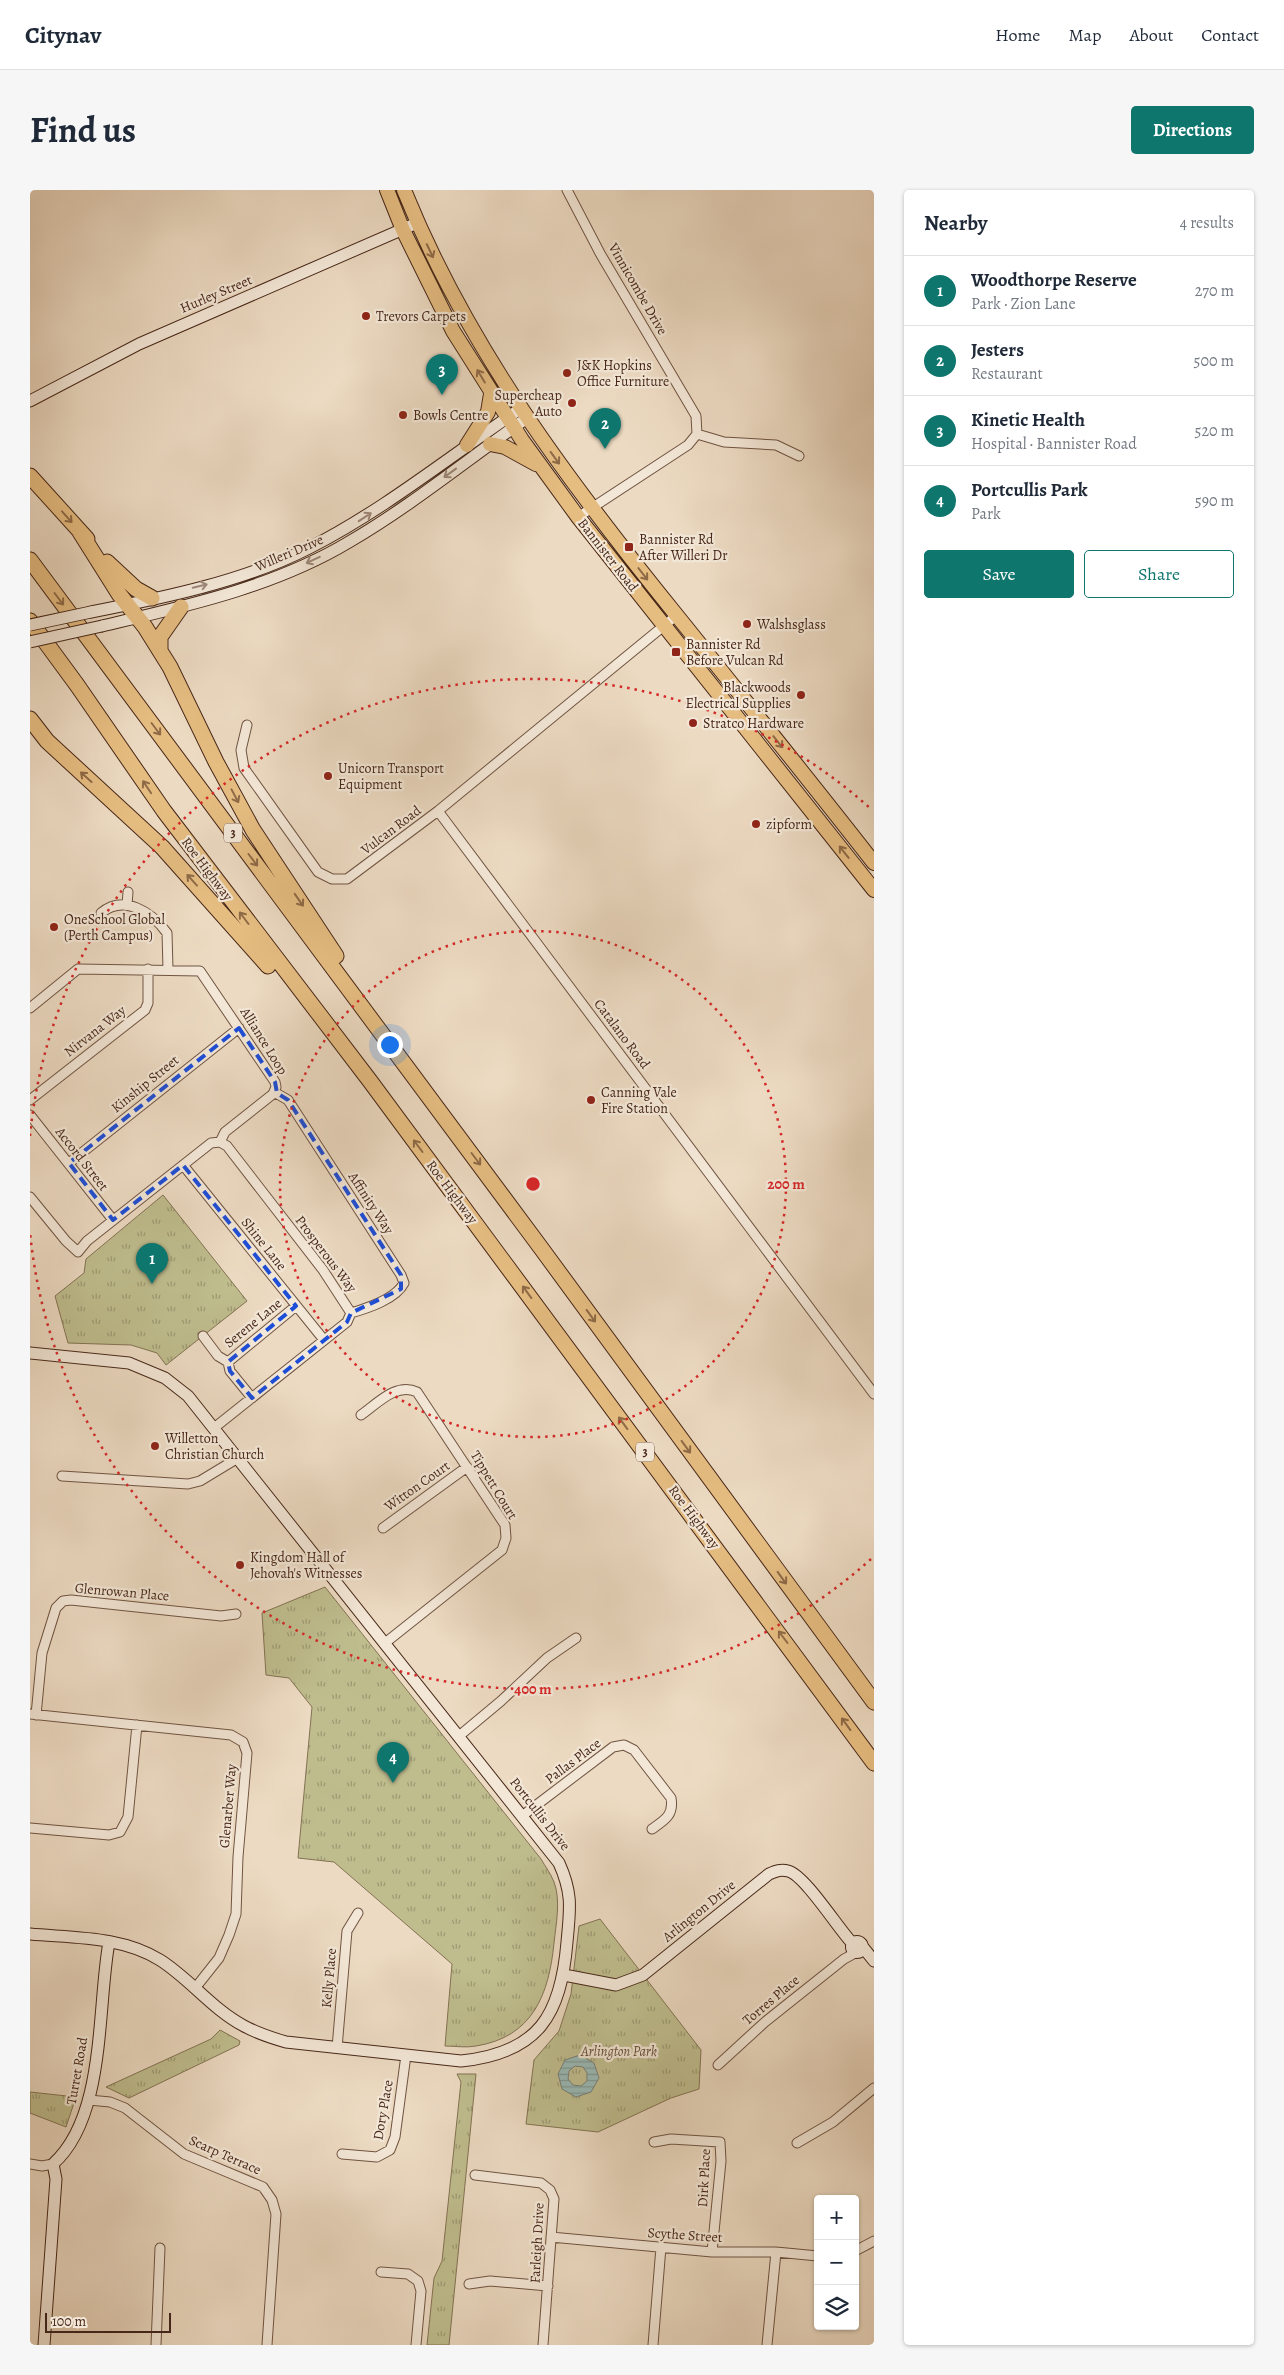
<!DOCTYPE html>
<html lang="en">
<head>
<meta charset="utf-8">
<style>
	:root { --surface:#fff; --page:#f6f6f7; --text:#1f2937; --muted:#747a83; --line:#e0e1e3; --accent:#0f766e }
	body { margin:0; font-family:Alegreya,serif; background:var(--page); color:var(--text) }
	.controls { position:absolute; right:15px; bottom:15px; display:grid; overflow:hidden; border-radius:5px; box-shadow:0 1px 4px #0004 }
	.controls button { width:45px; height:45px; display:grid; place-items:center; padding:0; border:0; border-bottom:1px solid var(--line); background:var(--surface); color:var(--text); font:25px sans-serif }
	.scale { position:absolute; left:15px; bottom:12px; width:126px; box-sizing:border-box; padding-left:5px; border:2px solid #472718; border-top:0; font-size:14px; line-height:18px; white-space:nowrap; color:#472718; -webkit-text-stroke:4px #f3e7d7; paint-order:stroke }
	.you { position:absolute; left:359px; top:854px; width:18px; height:18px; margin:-12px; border:4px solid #fff; border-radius:50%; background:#1a73e8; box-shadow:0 0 0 8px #1a73e833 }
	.badge { display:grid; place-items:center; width:32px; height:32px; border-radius:50%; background:var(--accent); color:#fff; font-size:16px; font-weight:700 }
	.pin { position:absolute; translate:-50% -41px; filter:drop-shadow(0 1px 2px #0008) }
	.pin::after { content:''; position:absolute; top:26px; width:18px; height:15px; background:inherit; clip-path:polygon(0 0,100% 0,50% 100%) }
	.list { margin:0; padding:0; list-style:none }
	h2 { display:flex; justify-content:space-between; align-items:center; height:65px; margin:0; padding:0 20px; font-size:21px }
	h2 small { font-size:16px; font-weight:400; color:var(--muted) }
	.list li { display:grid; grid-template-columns:32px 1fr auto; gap:15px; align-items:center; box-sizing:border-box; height:70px; padding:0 20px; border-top:1px solid var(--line) }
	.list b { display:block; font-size:19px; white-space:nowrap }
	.list p { margin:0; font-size:16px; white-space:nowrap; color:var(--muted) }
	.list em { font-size:16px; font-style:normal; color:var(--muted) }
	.actions { display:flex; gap:10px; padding:15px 20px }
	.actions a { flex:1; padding:11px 0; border:1px solid var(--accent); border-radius:5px; text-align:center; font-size:18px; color:var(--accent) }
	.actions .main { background:var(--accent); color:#fff }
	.icon { flex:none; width:28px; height:28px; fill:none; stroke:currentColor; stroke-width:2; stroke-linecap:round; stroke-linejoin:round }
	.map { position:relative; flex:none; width:844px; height:2155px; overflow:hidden; border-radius:5px }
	header { display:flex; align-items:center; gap:30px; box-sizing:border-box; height:70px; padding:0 25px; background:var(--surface); border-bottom:1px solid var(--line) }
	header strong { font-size:24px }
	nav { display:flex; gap:28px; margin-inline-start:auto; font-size:18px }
	.intro { display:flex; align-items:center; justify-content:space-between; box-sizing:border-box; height:120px; padding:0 30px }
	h1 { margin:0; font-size:35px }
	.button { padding:12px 22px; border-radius:5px; background:var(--accent); color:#fff; font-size:18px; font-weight:700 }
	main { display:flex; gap:30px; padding:0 30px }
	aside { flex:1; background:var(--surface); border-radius:5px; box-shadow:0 1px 4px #0004 }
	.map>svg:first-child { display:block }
	.park { fill:url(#park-tufts); stroke:#837253 }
	.water { fill:url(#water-rules); stroke:#787f77; fill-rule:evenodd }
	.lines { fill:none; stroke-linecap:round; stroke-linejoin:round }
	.street-casing { stroke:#705442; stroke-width:11 }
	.secondary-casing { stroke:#472718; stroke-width:13 }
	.primary-casing { stroke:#472718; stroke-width:16 }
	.highway-casing { stroke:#472718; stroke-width:17 }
	.street { stroke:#f3e7d7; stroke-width:9 }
	.secondary { stroke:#f3e7d7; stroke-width:11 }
	.primary { stroke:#e6bd81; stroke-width:14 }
	.highway { stroke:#e6bd81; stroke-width:15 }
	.secondary-bridge-casing { stroke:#472718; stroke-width:13; stroke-linecap:butt }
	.secondary-bridge { stroke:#f3e7d7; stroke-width:11 }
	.oneway { stroke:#8f6a47 }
	.oneway2 { stroke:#9d8778 }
	.marked { fill:none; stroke:#1d4ed8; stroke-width:4; stroke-dasharray:10 6; stroke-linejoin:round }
	.ring { fill:none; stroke:#d62828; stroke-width:2.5; stroke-dasharray:2.5 5 }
	.poi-dot { fill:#8f2418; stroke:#f3e7d7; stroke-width:2 }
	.labels { text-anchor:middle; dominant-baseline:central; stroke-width:4.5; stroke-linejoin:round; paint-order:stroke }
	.shield { fill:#f3e7d7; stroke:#7b6151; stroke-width:1 }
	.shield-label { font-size:12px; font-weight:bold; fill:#472718 }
	.street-label { font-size:14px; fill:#472718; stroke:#f3e7d7 }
	.poi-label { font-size:14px; fill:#472718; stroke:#f3e7d7; text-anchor:start }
	.park-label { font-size:14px; font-style:italic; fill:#654c36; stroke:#f3e7d7 }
	.centre { fill:#d62828; stroke:#f3e7d7; stroke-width:2.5 }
	.ring-label { font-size:15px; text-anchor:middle; font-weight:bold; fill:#d62828; stroke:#f3e7d7; stroke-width:4.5; stroke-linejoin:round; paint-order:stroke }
</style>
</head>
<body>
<header>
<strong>Citynav</strong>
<nav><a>Home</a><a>Map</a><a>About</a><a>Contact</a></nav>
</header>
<div class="intro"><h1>Find us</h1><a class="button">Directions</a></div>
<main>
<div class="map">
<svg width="844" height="2155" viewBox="0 0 844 2155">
	<defs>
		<pattern id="park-tufts" width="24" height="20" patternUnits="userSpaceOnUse" patternTransform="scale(1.25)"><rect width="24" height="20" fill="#bfbd8e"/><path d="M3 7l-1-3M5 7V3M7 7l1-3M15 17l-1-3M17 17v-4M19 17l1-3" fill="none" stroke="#9d9a73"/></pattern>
		<pattern id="water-rules" width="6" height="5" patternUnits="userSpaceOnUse" patternTransform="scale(1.25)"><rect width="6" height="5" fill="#99bab7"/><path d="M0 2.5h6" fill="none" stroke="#7f9794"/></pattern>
	</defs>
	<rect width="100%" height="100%" fill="#ecdac2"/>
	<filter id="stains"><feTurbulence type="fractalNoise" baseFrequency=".004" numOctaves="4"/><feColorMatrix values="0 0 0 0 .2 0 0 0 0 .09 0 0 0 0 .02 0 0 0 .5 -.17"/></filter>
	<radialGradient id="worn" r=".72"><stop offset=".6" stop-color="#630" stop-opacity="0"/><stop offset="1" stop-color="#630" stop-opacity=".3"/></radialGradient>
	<path class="park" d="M133 1005 217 1111 136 1175 127 1163 101 1155 38 1153 25 1106 54 1083 56 1069Z
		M295 1397 511 1669C515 1676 521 1684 524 1692 531 1710 526 1734 524 1753 519 1804 503 1847 446 1856 436 1858 425 1856 415 1856L422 1774 304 1672 268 1668 282 1517 259 1488 236 1485 232 1423Z
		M570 1729 671 1860 669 1899 641 1908 568 1942 496 1934 504 1870 529 1841 541 1804 549 1736Z
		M190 1840 210 1851 209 1855 99 1908 76 1897 181 1849Z
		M427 1884H446L419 2155H397L404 2088 412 2071 431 1892Z
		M0 1902 46 1907 36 1937 0 1923Z"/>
	<path class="water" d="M550 1865 564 1873 569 1888 561 1902 546 1907 532 1899 528 1884 535 1870ZM545 1876 553 1877 557 1883V1891L551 1896 543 1895 538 1889 539 1881Z"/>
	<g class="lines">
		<defs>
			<path id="street" d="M537 0 571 65 666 226 667 244 658 255 548 327
				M667 244 694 252 746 255 769 266
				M217 535 211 560 214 578 288 682 302 689H317L408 621 647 425
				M408 621 844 1204
				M97 715 98 702
				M71 723C94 704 122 722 137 743L138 779
				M0 818 48 779 170 781 245 892 246 897 243 904 195 942 190 952 181 953 57 1051 48 1062 36 1051 0 1007
				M244 902 258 910 371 1085 374 1093C366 1109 338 1118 321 1123
				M0 910 115 820 118 813V779
				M0 925 83 1030
				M39 973 209 838
				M153 975 294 1150
				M173 1146 188 1166 198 1172 200 1181 222 1208
				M198 1172 266 1116
				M331 1225C347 1214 366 1192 387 1202L475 1335 476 1348 472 1360 355 1453
				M184 1238 317 1132 321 1123 293 1080 197 956 190 952
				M32 1286 158 1294 170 1291 208 1268
				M353 1338 437 1277
				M0 1524 201 1545 213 1552 217 1563 208 1667 206 1724 199 1745 189 1768 166 1797
				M6 1525 12 1463 26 1418 33 1411 41 1410 191 1426 206 1424
				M429 1546 471 1511 517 1468 546 1448
				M492 1626 583 1557 594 1555 604 1560 641 1608C644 1625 635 1630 622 1639
				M0 1638 79 1645 90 1642 98 1627 107 1535
				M307 1858 317 1741 328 1723
				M688 1875 735 1832 814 1769 827 1762
				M59 1910 80 1912 95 1918 154 1964 233 1997 242 2010 246 2024 237 2155
				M624 1952 641 1949 690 1952 691 1971 682 2062
				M767 1953 803 1932 844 1898
				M312 1964 347 1967 360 1960 365 1947 376 1865
				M0 1974 12 1976 23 1974
				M445 1985 511 1993 520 2000 524 2009 513 2155
				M521 2047 682 2062H746L788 2066
				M825 2061 844 2051
				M351 2082 378 2084 388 2091 391 2101 386 2155
				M439 2094 460 2091 518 2096
				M126 2155 130 2058
				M623 2155 631 2057
				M737 2155 746 2062"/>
			<path id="secondary" d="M0 211 109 154 387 33
				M61 422C132 408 215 391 279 358 354 320 420 266 490 219
				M72 436C156 416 244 397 319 352 381 316 438 269 497 228
				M0 1163 99 1173 135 1188 158 1206 529 1673C543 1704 540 1719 537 1752 531 1825 509 1863 431 1871L256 1852C242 1848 227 1843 214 1836 182 1819 160 1789 130 1770 92 1746 43 1748 0 1744
				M821.5 1757a5.5 5.5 0 1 1 11 0a5.5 5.5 0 1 1-11 0Z
				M832 1756 844 1771
				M534 1785 586 1795 613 1785 739 1684C746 1681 751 1679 758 1681 775 1685 809 1740 823 1754
				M14 2155 26 1989 23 1974C76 1927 67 1818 79 1752"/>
			<path id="primary" d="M357 0 373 40 423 141 492 250 548 327 844 700
				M374 0C438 159 541 295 648 427 714 509 780 591 844 673
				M460 254 475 257 506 274
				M437 255 458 222 461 204"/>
			<path id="highway" d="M0 286 57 349
				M50 342 89 404 115 437 140 477 186 572 223 640 306 766
				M0 370 511 1058 844 1512
				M77 372 106 399 122 408
				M0 431 47 495 134 621 340 891 844 1573
				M130 460V447L151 417
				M0 529 17 551 132 657 238 776"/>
		</defs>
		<use href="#street" class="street-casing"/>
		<use href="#secondary" class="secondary-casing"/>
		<use href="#primary" class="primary-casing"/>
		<use href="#highway" class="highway-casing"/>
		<use href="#street" class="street"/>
		<use href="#secondary" class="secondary"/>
		<use href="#primary" class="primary"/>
		<use href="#highway" class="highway"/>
		<defs>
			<path id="secondary-bridge" d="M0 435 61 422
				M0 452 72 436"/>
		</defs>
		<use href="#secondary-bridge" class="secondary-bridge-casing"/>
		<use href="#secondary-bridge" class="secondary-bridge"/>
	</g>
	<defs><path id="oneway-shaft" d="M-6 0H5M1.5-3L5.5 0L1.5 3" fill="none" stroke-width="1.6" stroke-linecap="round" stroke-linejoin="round" transform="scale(1.25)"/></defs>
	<g class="oneway">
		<use href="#oneway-shaft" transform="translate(400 61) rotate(65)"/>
		<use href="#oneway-shaft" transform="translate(451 186) rotate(-121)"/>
		<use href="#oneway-shaft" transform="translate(525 268) rotate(54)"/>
		<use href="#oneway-shaft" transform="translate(37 327) rotate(48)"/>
		<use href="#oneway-shaft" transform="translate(613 384) rotate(52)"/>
		<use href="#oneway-shaft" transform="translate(29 409) rotate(53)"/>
		<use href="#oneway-shaft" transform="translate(126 539) rotate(53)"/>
		<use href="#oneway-shaft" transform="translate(748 552) rotate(51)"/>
		<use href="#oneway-shaft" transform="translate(56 587) rotate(-138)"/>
		<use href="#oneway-shaft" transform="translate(117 597) rotate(-124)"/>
		<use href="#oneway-shaft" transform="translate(205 606) rotate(62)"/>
		<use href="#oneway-shaft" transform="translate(814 662) rotate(-128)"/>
		<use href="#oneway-shaft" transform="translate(223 670) rotate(53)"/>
		<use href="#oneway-shaft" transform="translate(162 690) rotate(-132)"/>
		<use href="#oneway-shaft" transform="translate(269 710) rotate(55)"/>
		<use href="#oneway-shaft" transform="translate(214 728) rotate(-127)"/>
		<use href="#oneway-shaft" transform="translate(388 956) rotate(-127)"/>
		<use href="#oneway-shaft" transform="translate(446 969) rotate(53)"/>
		<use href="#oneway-shaft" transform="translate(497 1102) rotate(-126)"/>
		<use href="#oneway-shaft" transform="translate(561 1126) rotate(54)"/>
		<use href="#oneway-shaft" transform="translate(593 1233) rotate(-126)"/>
		<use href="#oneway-shaft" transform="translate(656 1257) rotate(54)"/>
		<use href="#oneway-shaft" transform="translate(752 1388) rotate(54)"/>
		<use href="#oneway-shaft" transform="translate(753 1447) rotate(-127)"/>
		<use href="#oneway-shaft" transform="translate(816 1534) rotate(-126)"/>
	</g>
	<g class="oneway2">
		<use href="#oneway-shaft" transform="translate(420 283) rotate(144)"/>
		<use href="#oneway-shaft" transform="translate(335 327) rotate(-33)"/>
		<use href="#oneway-shaft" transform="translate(283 370) rotate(155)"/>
		<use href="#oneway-shaft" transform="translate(170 396) rotate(-14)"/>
	</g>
	<path class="marked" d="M209 838 245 892 247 903 258 910 371 1085V1099L321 1123 317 1132 222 1208 200 1181 198 1172 266 1116 153 975 83 1030 39 973Z"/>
	<g class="ring">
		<circle cx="503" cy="994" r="253"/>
		<path d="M841 1369A505 505 0 0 1 0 1042M0 946A505 505 0 0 1 841 619"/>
	</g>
	<g class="poi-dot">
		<circle cx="336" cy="126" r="5"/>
		<circle cx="537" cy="183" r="5"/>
		<circle cx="542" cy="213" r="5"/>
		<circle cx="373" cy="225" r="5"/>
		<rect x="594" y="352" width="10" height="10" rx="2.5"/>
		<circle cx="717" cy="434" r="5"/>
		<rect x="641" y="457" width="10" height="10" rx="2.5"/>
		<circle cx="771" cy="505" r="5"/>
		<circle cx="663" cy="533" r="5"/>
		<circle cx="298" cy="586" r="5"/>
		<circle cx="726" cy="634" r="5"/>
		<circle cx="24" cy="737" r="5"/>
		<circle cx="561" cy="910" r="5"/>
		<circle cx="125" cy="1256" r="5"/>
		<circle cx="210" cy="1375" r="5"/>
	</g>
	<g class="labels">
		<g class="shield">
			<rect x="194" y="633.5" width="18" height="19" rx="4"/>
			<rect x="606" y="1252.5" width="18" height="19" rx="4"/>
		</g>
		<g class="shield-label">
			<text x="203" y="643">3</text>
			<text x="615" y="1262">3</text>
		</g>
		<g class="street-label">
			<text transform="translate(608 99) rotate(60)">Vinnicombe Drive</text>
			<text transform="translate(186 104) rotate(-23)">Hurley Street</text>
			<text transform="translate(259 363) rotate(-23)">Willeri Drive</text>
			<text transform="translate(578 365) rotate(52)">Bannister Road</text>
			<text transform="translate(361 640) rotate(-37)">Vulcan Road</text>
			<text transform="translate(177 679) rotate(53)">Roe Highway</text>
			<text transform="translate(65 841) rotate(-38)">Nirvana Way</text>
			<text transform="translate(592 844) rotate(53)">Catalano Road</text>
			<text transform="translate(234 851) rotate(58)">Alliance Loop</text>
			<text transform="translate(115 894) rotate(-39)">Kinship Street</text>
			<text transform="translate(52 969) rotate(52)">Accord Street</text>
			<text transform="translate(422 1002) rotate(53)">Roe Highway</text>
			<text transform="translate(341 1013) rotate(57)">Affinity Way</text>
			<text transform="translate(234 1054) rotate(51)">Shine Lane</text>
			<text transform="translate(296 1064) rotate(53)">Prosperous Way</text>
			<text transform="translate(223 1133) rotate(-39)">Serene Lane</text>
			<text transform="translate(464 1295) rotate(59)">Tippett Court</text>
			<text transform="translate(387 1296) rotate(-35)">Witton Court</text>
			<text transform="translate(664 1327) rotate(53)">Roe Highway</text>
			<text transform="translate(92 1402) rotate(5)">Glenrowan Place</text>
			<text transform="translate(543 1571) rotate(-37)">Pallas Place</text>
			<text transform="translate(198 1616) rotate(-85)">Glenarber Way</text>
			<text transform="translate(510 1624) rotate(52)">Portcullis Drive</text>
			<text transform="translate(669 1721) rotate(-39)">Arlington Drive</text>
			<text transform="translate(299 1788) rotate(-85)">Kelly Place</text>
			<text transform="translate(741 1810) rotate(-40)">Torres Place</text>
			<text transform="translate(47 1881) rotate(-80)">Turret Road</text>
			<text transform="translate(353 1920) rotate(-80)">Dory Place</text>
			<text transform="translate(195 1965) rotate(24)">Scarp Terrace</text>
			<text transform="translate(674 1988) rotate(-87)">Dirk Place</text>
			<text transform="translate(655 2045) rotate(4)">Scythe Street</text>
			<text transform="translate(507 2053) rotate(-87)">Farleigh Drive</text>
		</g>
		<g class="poi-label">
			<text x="346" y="126">Trevors Carpets</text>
			<text x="547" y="175">J&amp;K Hopkins<tspan x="547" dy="16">Office Furniture</tspan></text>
			<text x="532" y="205" text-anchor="end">Supercheap<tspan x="532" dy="16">Auto</tspan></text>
			<text x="383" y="225">Bowls Centre</text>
			<text x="609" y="349">Bannister Rd<tspan x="609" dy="16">After Willeri Dr</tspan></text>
			<text x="727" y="434">Walshsglass</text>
			<text x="656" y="454">Bannister Rd<tspan x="656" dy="16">Before Vulcan Rd</tspan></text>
			<text x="761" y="497" text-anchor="end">Blackwoods<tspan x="761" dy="16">Electrical Supplies</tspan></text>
			<text x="673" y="533">Stratco Hardware</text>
			<text x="308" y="578">Unicorn Transport<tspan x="308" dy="16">Equipment</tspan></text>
			<text x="736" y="634">zipform</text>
			<text x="34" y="729">OneSchool Global<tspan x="34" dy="16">(Perth Campus)</tspan></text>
			<text x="571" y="902">Canning Vale<tspan x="571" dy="16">Fire Station</tspan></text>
			<text x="135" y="1248">Willetton<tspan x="135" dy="16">Christian Church</tspan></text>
			<text x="220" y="1367">Kingdom Hall of<tspan x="220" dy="16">Jehovah's Witnesses</tspan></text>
		</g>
		<g class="park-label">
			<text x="589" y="1861">Arlington Park</text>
		</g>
	</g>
	<circle cx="503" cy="994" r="8" class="centre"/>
	<g class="ring-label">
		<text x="756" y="999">200 m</text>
		<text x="503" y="1504">400 m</text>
	</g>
	<rect width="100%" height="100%" filter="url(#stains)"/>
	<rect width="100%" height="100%" fill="url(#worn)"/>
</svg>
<div class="controls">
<button>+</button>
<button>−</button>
<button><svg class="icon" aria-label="layers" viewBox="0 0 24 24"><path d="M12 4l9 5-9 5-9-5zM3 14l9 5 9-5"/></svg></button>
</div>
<div class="scale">100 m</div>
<div class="you"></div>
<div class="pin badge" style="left:122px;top:1094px">1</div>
<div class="pin badge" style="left:575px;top:259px">2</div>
<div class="pin badge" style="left:412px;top:205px">3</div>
<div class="pin badge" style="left:363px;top:1593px">4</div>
</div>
<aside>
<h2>Nearby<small>4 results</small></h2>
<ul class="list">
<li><span class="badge">1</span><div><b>Woodthorpe Reserve</b><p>Park · Zion Lane</p></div><em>270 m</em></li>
<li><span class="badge">2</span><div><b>Jesters</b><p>Restaurant</p></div><em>500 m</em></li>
<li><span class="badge">3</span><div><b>Kinetic Health</b><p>Hospital · Bannister Road</p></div><em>520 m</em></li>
<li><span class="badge">4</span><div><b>Portcullis Park</b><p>Park</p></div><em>590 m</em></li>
</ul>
<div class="actions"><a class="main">Save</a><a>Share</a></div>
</aside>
</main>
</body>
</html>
